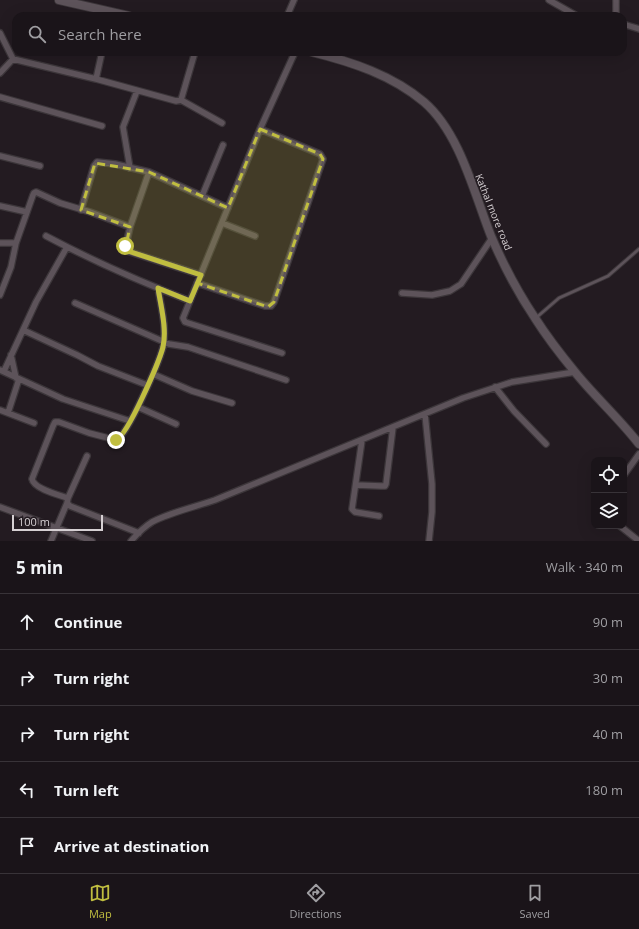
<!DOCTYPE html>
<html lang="en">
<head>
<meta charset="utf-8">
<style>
	:root { --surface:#1a1419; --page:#231d22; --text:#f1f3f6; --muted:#9f9ea2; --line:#383338; --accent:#c0be40 }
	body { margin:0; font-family:"Open Sans",sans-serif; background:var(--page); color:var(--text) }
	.controls { position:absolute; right:12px; bottom:12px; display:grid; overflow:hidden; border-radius:8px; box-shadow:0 4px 16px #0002 }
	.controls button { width:36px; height:36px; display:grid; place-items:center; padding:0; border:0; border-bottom:1px solid var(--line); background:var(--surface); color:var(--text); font:20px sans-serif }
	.scale { position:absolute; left:12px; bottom:10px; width:91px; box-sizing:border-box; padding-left:4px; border:2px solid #d6d0d3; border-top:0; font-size:11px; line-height:14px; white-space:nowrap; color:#d6d0d3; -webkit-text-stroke:3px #231b21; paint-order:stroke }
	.stop { position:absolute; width:12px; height:12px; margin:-9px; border:3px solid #c0be40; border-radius:50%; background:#fff }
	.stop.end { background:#c0be40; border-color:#fff; box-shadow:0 1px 4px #0008 }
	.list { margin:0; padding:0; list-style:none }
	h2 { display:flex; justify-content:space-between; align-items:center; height:52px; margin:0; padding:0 16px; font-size:17px }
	h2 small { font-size:13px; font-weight:400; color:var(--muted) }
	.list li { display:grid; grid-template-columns:26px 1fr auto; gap:12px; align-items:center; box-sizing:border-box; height:56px; padding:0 16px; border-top:1px solid var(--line) }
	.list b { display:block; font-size:15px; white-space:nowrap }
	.list em { font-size:13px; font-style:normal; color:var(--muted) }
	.icon { flex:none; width:22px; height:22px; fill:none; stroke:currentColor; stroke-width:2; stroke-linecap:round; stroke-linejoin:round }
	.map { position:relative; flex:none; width:639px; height:541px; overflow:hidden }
	.search { position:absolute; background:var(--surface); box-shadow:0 4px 16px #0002; left:12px; right:12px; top:12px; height:44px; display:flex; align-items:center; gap:10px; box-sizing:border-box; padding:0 14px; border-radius:12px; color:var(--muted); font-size:15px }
	.sheet { height:332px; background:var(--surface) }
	nav { display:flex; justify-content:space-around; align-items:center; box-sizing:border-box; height:56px; border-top:1px solid var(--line); background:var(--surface); font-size:11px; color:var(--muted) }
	nav a { display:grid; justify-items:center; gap:2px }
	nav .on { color:var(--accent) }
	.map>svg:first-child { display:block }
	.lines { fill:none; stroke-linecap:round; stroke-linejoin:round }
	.lane-casing { stroke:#3c363a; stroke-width:4.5 }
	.street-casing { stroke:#3c363a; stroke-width:8 }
	.secondary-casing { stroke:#3c363a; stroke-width:10 }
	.lane { stroke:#5d535a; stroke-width:2.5 }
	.street { stroke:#5d535a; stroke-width:5.5 }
	.secondary { stroke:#5d535a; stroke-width:8 }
	.route { stroke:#c0be40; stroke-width:5 }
	.marked { fill:#c0be40; fill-opacity:0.2; stroke:#c0be40; stroke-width:3; stroke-dasharray:8 5; stroke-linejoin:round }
	.labels { text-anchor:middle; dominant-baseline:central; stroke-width:3; stroke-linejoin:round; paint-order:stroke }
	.street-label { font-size:10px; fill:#d6d0d3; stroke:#231b21 }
</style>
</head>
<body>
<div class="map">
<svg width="639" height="541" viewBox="0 0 639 541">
	<rect width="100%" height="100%" fill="#231b21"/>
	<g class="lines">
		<defs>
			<path id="lane" d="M537 317 559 298 608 276 639 249"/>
			<path id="street" d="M549 0 577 16
				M287 16 294 0
				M616 16V0
				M623 24 639 29
				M0 33 13 59 96 79 176 101 181 100 195 52
				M0 73 13 59
				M96 79 102 52
				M0 97 102 126
				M181 100 222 123
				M0 156 40 166
				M130 168 123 127 137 91
				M202 196 223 145
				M0 206 27 212 16 243H0
				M81 210 94 166 97 162 115 164 149 172
				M27 212 33 195 34 193 36 192 60 203 90 212 130 227 149 172 228 208
				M222 223 255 236
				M130 227 125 249 127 251 201 275
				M46 236C93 261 141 282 190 301
				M197 283 265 306H271L274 302 323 159 320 154 260 129
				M402 293 432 295 450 291 461 284 492 238
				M0 295 11 267 16 243
				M75 303 169 344 188 347 286 380
				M23 330 77 355 98 366 147 385
				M282 353 185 322 183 318 260 129 295 52
				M11 355 16 378
				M0 370 63 399 130 421
				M4 371 36 302 67 247
				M153 374 192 391 232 403
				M495 387 514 411 546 444
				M138 407 176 424
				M0 410 34 423
				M8 413 19 379
				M425 414 432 484V512L429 541
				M362 440 352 509 355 512 379 516
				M624 475 639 454
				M356 485 381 486H385L386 484 393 427
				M68 498 87 456
				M0 507 92 541
				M620 526 639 541
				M139 533 70 506 67 503 68 498C59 495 34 489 32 479L53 426 55 422H59L89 433 116 440C128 435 159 362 163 347 167 328 161 307 158 288
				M51 541 67 503
				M131 541C137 534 144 527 152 522 171 512 195 507 215 500L463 398 512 382 575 372"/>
			<path id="secondary" d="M59 0 129 16
				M312 52C352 62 392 75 424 102 460 133 474 193 491 236 503 264 518 293 535 318 547 337 561 355 575 372 595 397 619 418 639 444"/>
		</defs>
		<use href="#lane" class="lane-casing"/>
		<use href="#street" class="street-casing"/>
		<use href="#secondary" class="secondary-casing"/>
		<use href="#lane" class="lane"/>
		<use href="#street" class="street"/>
		<use href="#secondary" class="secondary"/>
	</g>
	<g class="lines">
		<path class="route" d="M116 440C128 435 159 362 163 347 167 329 161 307 158 288L190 301 201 275 128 251 125 249V246"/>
	</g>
	<path class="marked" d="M260 129 320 154 323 159 274 302 268 307 197 283 201 275 127 251 125 249 130 227 81 210 95 163 149 172 228 208Z"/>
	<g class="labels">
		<g class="street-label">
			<text transform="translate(494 212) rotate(68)">Kathal more road</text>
		</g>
	</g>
</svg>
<div class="controls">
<button><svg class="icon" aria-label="locate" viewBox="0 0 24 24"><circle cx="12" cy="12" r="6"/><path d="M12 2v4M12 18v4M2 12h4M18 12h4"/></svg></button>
<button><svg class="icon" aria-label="layers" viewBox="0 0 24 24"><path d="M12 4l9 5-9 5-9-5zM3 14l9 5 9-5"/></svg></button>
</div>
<div class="scale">100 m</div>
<div class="stop" style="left:125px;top:246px"></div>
<div class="stop end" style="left:116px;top:440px"></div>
<div class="search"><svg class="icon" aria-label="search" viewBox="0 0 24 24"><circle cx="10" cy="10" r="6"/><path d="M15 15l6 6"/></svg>Search here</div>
</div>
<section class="sheet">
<h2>5 min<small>Walk · 340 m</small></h2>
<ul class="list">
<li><svg class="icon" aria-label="ahead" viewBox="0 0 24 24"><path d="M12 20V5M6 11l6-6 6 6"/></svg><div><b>Continue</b></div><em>90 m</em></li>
<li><svg class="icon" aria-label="right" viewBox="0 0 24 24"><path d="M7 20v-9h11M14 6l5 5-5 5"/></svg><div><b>Turn right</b></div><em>30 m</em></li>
<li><svg class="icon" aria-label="right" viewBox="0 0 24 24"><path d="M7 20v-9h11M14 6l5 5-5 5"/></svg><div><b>Turn right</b></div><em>40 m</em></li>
<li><svg class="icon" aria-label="left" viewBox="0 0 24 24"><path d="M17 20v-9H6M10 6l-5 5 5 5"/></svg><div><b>Turn left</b></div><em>180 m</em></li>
<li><svg class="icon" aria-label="arrive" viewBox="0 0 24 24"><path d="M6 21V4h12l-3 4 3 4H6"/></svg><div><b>Arrive at destination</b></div></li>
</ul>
</section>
<nav>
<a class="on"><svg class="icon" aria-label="map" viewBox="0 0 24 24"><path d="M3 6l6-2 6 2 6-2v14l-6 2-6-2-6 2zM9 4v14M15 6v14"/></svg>Map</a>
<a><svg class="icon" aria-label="directions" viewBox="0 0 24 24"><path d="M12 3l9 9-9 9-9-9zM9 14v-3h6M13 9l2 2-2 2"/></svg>Directions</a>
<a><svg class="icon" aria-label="saved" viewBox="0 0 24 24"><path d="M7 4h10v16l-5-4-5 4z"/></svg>Saved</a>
</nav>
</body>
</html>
